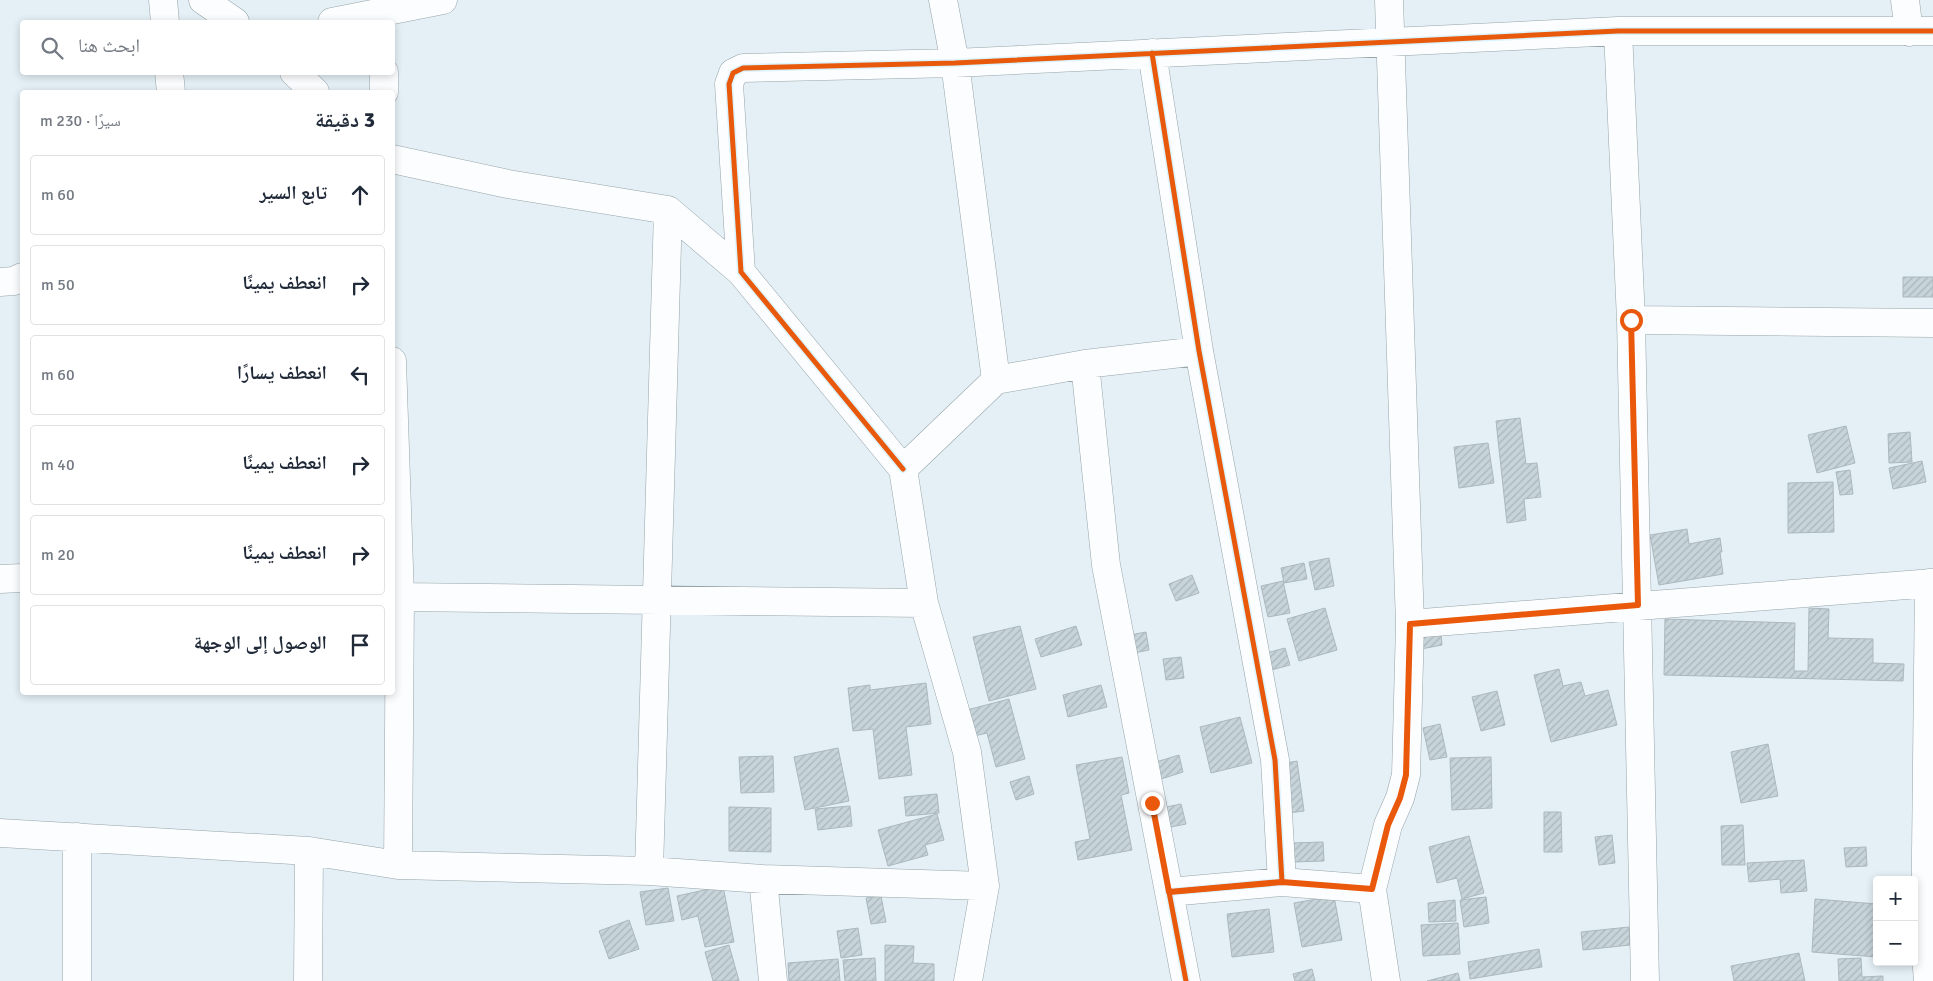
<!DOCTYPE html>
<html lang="ar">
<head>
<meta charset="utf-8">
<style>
	:root { --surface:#fff; --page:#f6f6f7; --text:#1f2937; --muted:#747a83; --line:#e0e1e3 }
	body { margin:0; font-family:Signika,"Noto Naskh Arabic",sans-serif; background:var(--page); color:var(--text); direction:rtl }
	.controls { position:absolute; right:15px; bottom:15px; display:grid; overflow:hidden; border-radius:5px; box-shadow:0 2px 8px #0003 }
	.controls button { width:45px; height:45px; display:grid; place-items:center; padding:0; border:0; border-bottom:1px solid var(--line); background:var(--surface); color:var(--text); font:25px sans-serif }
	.stop { position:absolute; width:15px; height:15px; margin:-11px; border:4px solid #ea580c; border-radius:50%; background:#fff }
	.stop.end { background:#ea580c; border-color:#fff; box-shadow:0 1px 5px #0008 }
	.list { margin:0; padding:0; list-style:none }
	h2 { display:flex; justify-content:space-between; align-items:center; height:65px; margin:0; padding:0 20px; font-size:21px }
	h2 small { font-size:16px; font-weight:400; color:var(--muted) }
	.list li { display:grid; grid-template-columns:32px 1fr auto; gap:15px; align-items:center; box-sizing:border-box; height:80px; margin:0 10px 10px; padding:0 10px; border:1px solid var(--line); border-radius:5px }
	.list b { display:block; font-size:19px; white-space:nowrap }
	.list em { font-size:16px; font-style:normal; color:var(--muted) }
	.icon { flex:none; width:28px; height:28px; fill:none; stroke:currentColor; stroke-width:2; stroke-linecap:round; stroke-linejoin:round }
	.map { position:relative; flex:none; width:1933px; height:981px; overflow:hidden; direction:ltr }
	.search { position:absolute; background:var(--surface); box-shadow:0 2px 8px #0003; left:20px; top:20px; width:375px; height:55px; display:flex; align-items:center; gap:12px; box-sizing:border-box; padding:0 18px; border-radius:5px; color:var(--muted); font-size:19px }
	.panel { position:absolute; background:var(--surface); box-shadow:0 2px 8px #0003; left:20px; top:90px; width:375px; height:605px; border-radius:5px; direction:rtl }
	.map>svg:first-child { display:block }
	.building { fill:url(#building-hatch); stroke:#abb8bd }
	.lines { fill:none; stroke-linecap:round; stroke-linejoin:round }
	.minor-casing { stroke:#97a4a9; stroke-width:29 }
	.minor { stroke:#fbfdfe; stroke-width:28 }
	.cycleway-casing { stroke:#dcf4fe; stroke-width:8 }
	.cycleway { stroke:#e8590c; stroke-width:5 }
	.route { stroke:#ea580c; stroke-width:6 }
</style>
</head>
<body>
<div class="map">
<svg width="1933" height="981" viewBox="0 0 1933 981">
	<defs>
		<pattern id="building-hatch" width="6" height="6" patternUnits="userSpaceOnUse" patternTransform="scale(1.25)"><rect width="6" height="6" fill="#c7d4da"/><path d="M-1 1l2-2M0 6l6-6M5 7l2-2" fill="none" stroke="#aab6bb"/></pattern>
	</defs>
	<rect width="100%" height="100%" fill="#e4f0f6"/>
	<path class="building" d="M1903 277H1933V297H1903Z
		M1520 418 1526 464 1537 463 1541 497 1524 499 1526 520 1507 523 1496 421Z
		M1846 426 1855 463 1817 473 1808 435Z
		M1910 432 1912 462 1889 463 1888 434Z
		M1488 443 1494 483 1459 488 1454 447Z
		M1922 461 1926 482 1893 489 1889 468Z
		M1850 470 1853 494 1840 495 1836 472Z
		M1833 482 1834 532 1788 533V483Z
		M1687 529 1689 544 1720 538 1722 552H1720L1723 574 1659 585 1650 535Z
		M1329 558 1334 586 1315 590 1309 562Z
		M1304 563 1307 579 1284 583 1281 568Z
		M1192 575 1199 593 1176 601 1169 584Z
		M1283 581 1290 613 1268 617 1261 586Z
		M1325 608 1337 650 1299 661 1287 619Z
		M1809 608 1829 609 1828 638 1873 639V663L1904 664 1903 681 1664 675 1665 619 1795 623 1794 671H1808Z
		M1440 624 1442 645 1421 649 1419 627Z
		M1020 626 1036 689 989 701 973 637Z
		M1076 626 1082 645 1041 657 1035 639Z
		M1146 632 1149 650 1129 654 1125 636Z
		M1285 648 1290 665 1264 672 1259 655Z
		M1181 657 1184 678 1166 680 1163 659Z
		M1559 669 1563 686 1581 682 1585 696 1608 690 1617 725 1551 742 1534 675Z
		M926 683 931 724 906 727 912 775 879 779 873 729 853 731 848 688 870 685V690Z
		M1101 685 1107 707 1068 717 1063 695Z
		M1497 691 1505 725 1481 731 1472 697Z
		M1009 699 1025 759 996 767 987 733 974 736 967 710Z
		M1240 717 1252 763 1211 773 1200 727Z
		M1440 724 1447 757 1430 760 1423 728Z
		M1768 744 1778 796 1741 803 1731 752Z
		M838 748 849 801 805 810 794 757Z
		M1179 755 1183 772 1161 779 1156 762Z
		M773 756 774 792 741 793 739 757Z
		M1122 757 1129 793 1121 795 1132 850 1078 860 1075 842 1090 839 1076 765Z
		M1491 757 1492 808 1452 810 1450 758Z
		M1297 761 1304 811 1288 813 1281 764Z
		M1029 776 1034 794 1016 800 1010 782Z
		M937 794 939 813 906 816 904 797Z
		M1181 804 1186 824 1166 828 1161 808Z
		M850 806 852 826 818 830 815 809Z
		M729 807 771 808V852L729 851Z
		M1544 812H1561L1562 852H1544Z
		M937 814 944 840 925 845 928 855 888 866 878 830Z
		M1743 825 1745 865H1722L1721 826Z
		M1612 835 1615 863 1599 865 1595 837Z
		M1469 836 1484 893 1462 899 1457 878 1437 883 1429 847Z
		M1323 842 1324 861 1293 862 1292 843Z
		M1866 847 1867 866 1846 867 1844 848Z
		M1804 860 1807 891 1781 893 1780 879 1749 882 1747 863Z
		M723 886 734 942 705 947 698 916 682 920 677 896Z
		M668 888 674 921 646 925 640 892Z
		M881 896 886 922 871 924 866 898Z
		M1334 896 1342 940 1302 947 1294 903Z
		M1486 897 1489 923 1464 927 1460 900Z
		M1815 899 1877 904V957L1812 952Z
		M1455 900 1456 921 1429 922 1428 903Z
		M1269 909 1274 952 1232 957 1227 914Z
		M629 920 639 949 609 959 599 931Z
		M1458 923 1460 954 1423 956 1421 925Z
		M1629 927 1630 945 1583 950 1581 932Z
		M858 928 862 955 841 958 837 931Z
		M729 945 739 981H713L705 952Z
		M885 945 914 946 913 963 934 964V981H885Z
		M1539 949 1542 967 1470 979 1468 962Z
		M1799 953 1805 981H1734L1731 966Z
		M875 958 876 981H845L843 960Z
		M1861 958 1862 977 1883 976V981H1839L1838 959Z
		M838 959 840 981H789L788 963Z
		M1312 969 1315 981H1295L1293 974Z
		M1458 973 1460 981H1427Z"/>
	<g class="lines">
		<defs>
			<path id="minor" d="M163 0 165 22
				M203 0 235 22
				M943 0 955 63 996 380 903 469 924 603 967 752 985 886 968 981
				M1905 0 1909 32
				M332 22 443 0
				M1618 31 1631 320 1645 981
				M1152 53 1199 351 1275 760 1282 882 1169 892 1186 981
				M169 72 171 92
				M294 72 315 92
				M384 72V92
				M392 159 508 184 668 210
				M0 282 14 281 22 277
				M1631 320 1933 323
				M392 361 400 597 398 865
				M1085 364 1106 565 1169 892
				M996 380 1085 364 1199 351
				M903 469 741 272 729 84 733 73 743 68 955 63 1618 31H1933
				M0 579 22 578
				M392 593 400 597 924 603
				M1410 624 1933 583
				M0 833 309 851 398 865 649 871 763 879 985 886
				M649 871 668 210 741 272
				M763 879 773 981
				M1282 882 1372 889
				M77 981V837
				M308 981 309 851
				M1386 981 1372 889 1388 825 1400 798 1406 775 1410 624 1389 0
				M1928 981 1925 942 1929 583"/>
		</defs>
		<use href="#minor" class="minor-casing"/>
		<use href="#minor" class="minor"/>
		<defs>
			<path id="cycleway" d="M1152 53 1199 351 1275 760 1282 882 1169 892 1186 981
				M903 469 741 272 729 84 733 73 743 68 955 63 1618 31H1933"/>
		</defs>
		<use href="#cycleway" class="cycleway-casing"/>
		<use href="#cycleway" class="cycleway"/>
	</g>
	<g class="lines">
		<path class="route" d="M1152 803 1169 892 1282 882 1372 889 1388 825 1400 798 1406 775 1410 624 1638 605 1631 320"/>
	</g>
</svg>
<div class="controls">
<button>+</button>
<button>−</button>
</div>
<div class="stop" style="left:1631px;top:320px"></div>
<div class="stop end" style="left:1152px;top:803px"></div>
<div class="search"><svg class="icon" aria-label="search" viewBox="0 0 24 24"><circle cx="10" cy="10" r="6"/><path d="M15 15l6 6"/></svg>ابحث هنا</div>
<section class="panel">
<h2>3 دقيقة<small>سيرًا · 230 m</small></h2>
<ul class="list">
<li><svg class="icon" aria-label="ahead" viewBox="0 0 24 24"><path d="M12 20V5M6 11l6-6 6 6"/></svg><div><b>تابع السير</b></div><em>60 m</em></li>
<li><svg class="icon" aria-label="right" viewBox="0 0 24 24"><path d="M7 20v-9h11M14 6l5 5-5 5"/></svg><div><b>انعطف يمينًا</b></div><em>50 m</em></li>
<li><svg class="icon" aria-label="left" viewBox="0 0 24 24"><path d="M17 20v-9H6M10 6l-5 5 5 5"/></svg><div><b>انعطف يسارًا</b></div><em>60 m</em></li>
<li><svg class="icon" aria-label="right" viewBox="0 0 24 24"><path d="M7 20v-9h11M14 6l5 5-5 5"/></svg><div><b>انعطف يمينًا</b></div><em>40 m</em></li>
<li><svg class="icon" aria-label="right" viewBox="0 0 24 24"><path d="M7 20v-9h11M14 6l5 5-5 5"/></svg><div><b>انعطف يمينًا</b></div><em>20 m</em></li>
<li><svg class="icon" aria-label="arrive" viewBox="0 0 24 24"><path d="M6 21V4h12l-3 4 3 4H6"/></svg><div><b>الوصول إلى الوجهة</b></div></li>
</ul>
</section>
</div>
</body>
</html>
